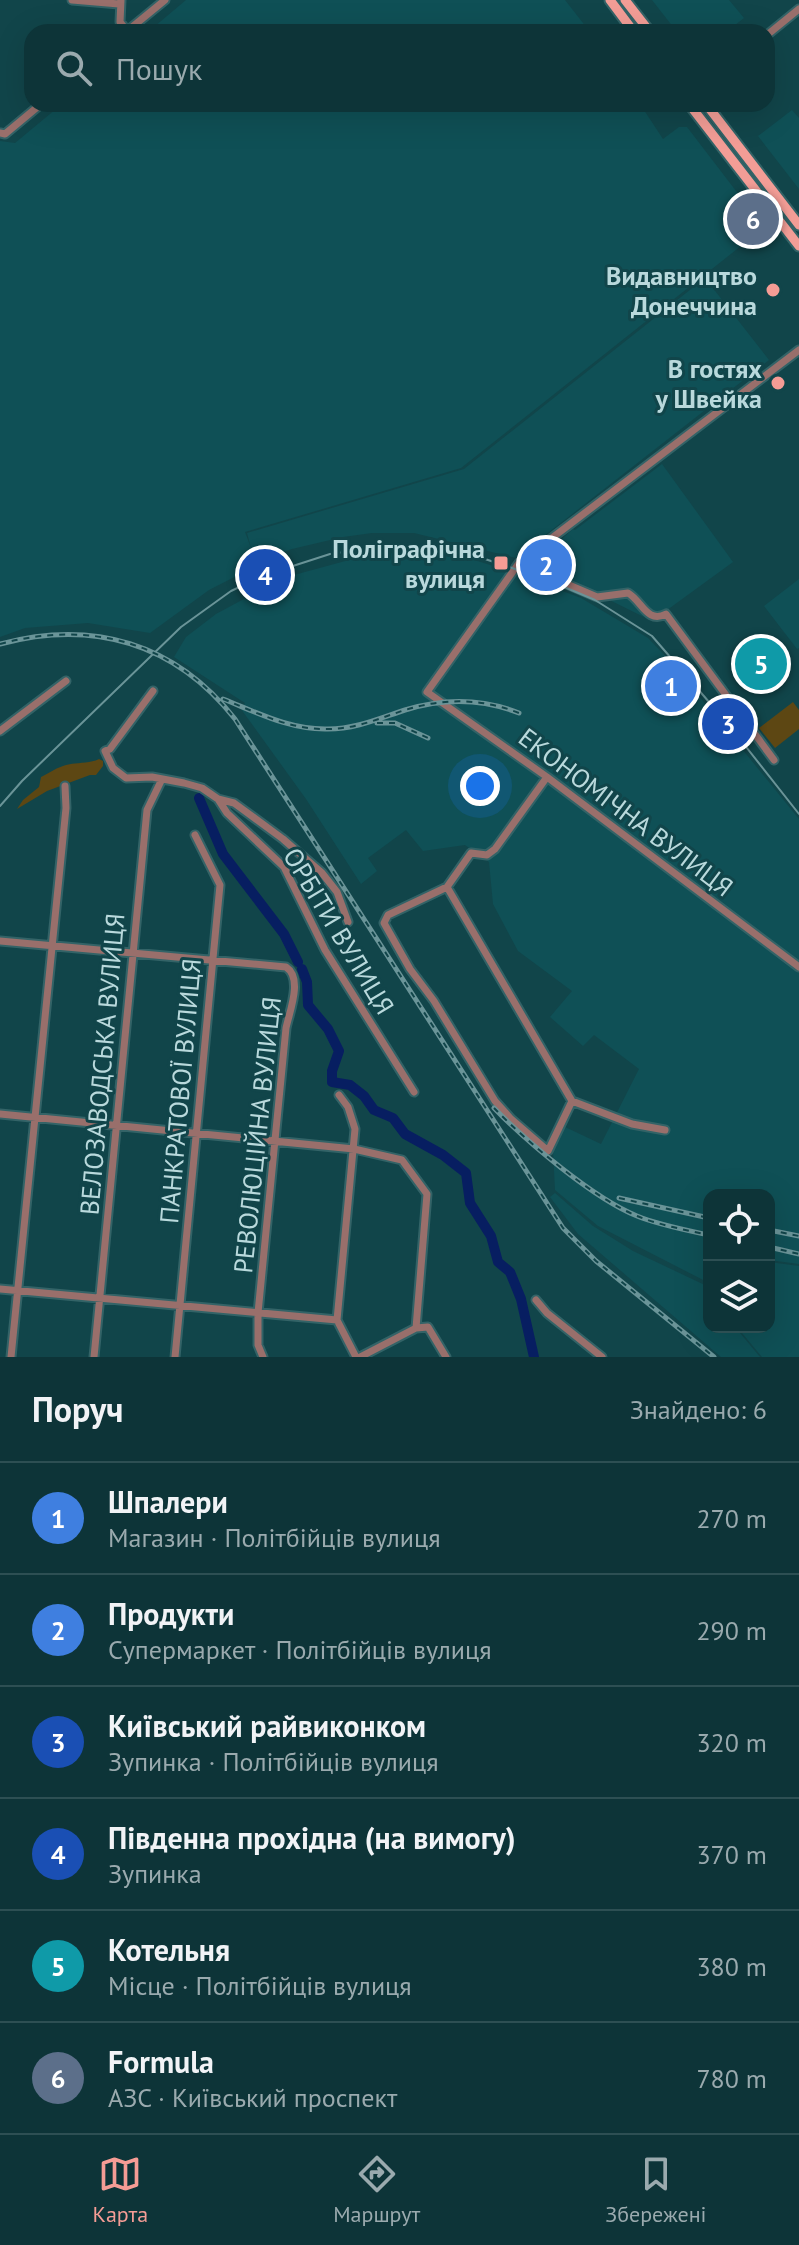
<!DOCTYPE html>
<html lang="uk">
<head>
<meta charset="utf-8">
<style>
	:root { --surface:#0d3438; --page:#163c40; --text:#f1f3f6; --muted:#9aaaae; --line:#2d4f53; --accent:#f59c95 }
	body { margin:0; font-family:"PT Sans",sans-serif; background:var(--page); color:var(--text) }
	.controls { position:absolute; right:24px; bottom:24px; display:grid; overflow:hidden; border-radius:16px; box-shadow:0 8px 32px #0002 }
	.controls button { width:72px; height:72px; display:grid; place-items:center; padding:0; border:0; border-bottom:2px solid var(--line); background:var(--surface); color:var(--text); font:40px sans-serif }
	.you { position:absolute; left:480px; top:786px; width:28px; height:28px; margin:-20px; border:6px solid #fff; border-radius:50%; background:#1a73e8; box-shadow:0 0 0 12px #1a73e833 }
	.badge { display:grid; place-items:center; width:52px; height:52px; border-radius:50%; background:var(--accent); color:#fff; font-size:26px; font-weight:700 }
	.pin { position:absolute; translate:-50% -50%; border:4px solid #fff; box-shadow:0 2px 8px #0006 }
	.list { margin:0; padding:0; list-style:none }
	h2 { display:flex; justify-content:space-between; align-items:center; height:104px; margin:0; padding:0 32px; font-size:34px }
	h2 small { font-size:26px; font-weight:400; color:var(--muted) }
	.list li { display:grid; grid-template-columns:52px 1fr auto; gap:24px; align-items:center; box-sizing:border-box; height:112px; padding:0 32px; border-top:2px solid var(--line) }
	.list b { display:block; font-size:30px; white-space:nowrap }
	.list p { margin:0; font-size:26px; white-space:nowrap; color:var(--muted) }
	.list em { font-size:26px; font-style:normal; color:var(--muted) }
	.icon { flex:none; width:44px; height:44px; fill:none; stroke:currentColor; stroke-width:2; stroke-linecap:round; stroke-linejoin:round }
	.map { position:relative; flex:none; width:799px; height:1357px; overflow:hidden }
	.search { position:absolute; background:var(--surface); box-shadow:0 8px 32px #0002; left:24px; right:24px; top:24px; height:88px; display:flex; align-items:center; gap:20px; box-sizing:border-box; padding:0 28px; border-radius:24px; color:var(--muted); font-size:30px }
	.sheet { height:776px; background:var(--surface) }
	nav { display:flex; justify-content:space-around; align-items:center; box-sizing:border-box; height:112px; border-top:2px solid var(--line); background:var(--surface); font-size:22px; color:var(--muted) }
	nav a { display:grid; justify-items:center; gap:4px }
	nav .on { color:var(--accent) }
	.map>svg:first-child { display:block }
	.built { fill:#0f5056 }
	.green { fill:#5d4713 }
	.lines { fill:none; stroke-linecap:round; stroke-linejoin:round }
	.river { stroke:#071e61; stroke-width:10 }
	.minor-casing { stroke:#336367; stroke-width:11 }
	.major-casing { stroke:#336367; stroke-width:13 }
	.minor { stroke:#996f6b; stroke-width:7 }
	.major { stroke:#f39d96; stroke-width:9 }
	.tram { stroke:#6a9498; stroke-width:2 }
	.rail-casing { stroke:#6a9498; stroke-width:5 }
	.rail { stroke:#11454a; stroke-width:2; stroke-dasharray:6; stroke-linecap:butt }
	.poi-dot { fill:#f59c95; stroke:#11454a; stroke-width:3 }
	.labels { text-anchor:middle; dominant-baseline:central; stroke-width:6; stroke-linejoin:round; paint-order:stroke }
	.poi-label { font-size:26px; font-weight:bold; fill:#b9d9dc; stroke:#11454a; text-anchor:end }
	.street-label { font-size:26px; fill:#b9d9dc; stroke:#11454a }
</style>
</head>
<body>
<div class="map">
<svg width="799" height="1357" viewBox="0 0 799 1357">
	<rect width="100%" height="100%" fill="#11454a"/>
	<path class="built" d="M186 0H565L590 32H148Z
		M652 0H729L744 18 726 32H677Z
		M62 104H640L663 139 679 127H687L746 204 748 211 738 219 751 238 461 468 245 532 251 548 247 533 464 469 705 278 769 360 516 558 414 533H372L343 537 292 549 257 561 258 565 209 590 150 633 88 623 25 628 0 637V141L15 143Z
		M792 110 799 118V189L758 136Z
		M662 464 733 562 652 621 559 575 541 557 573 529 575 530Z
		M409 551 449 552 506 570 581 598 648 638 672 663 799 819V1264L769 1260V1195H709V1283L598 1226 555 1190 553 1151 563 1126 601 1144 639 1069 594 1035 583 1046 550 1017 572 991 518 951 493 904 489 862 465 845 423 851 406 830 368 858 377 871 361 884 306 799 241 709 245 703 174 657 186 637 216 614 283 578 360 557Z
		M799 579V648L797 649 764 606Z
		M555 1193 593 1226 633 1251 709 1287V1327H735L760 1357H721L578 1234 550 1197Z
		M769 1262 799 1266V1357H762L737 1327H769Z"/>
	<path class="green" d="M793 702 799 710V729L775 748 759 728Z
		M99 759 103 761V766L96 775H90L47 791 17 809 23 800 39 787 41 777C49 773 58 767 66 765 78 762 89 764 99 759Z"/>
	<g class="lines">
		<path class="river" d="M199 798 223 854 284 934 298 962
			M302 969 307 982 308 1005 328 1029 339 1051 332 1071V1082L350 1085 364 1096 374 1110 393 1118 405 1134 443 1155 466 1173 470 1203 491 1236 498 1262 510 1272 521 1299 534 1357"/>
		<defs>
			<path id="minor" d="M72 0 119 4
				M121 0 120 22 127 31
				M126 32 165 0
				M767 35 799 9
				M0 133 5 134 41 104
				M799 350 519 563 427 692 547 777 799 967
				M530 554 548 576 597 597 628 593C642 601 647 624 666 614L774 760
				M153 691 110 749 105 751 113 768 126 778 152 777 184 783 202 788 218 799 234 803 283 839 322 873 337 892 348 922
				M0 731 66 681
				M547 777 495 849 487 855 471 853 447 887 388 915 384 923 410 969 434 1001 495 1101 511 1119 548 1151 572 1101
				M218 799 227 813 284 867 325 950 414 1092
				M447 887 572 1101 632 1124 665 1130
				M0 941 286 967C303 978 290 1010 286 1028L258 1313V1345L263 1357
				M339 1095 348 1107 355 1129 337 1320 356 1357
				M0 1114 354 1149 402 1160 427 1194 416 1328 428 1327 446 1357
				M0 1289 337 1320
				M536 1300 547 1313 602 1357
				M11 1357 66 808 65 786
				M94 1357 147 810 162 779
				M175 1357 220 885 195 835
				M360 1357 416 1328"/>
			<path id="major" d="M610 0 634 32
				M625 0 650 32
				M689 104 799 246
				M706 104 799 225"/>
		</defs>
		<use href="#minor" class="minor-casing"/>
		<use href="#major" class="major-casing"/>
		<use href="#minor" class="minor"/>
		<use href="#major" class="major"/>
		<path class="tram" d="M0 806 22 781 181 627 231 591 265 575 330 554 379 547H429L473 555 545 579 595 600 652 636 728 724 799 814"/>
		<defs>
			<path id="rail" d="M0 644C93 619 175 643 235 719L563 1228 596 1261 714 1357
				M223 699C258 713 290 730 328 729 356 729 380 718 405 710 444 698 481 698 519 713
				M377 723H395L428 738
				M494 1108C527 1142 593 1198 637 1216 659 1225 686 1230 709 1235
				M619 1198 709 1218
				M769 1230 799 1236
				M769 1247 799 1254"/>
		</defs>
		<use href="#rail" class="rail-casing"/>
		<use href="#rail" class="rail"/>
	</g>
	<g class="poi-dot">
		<circle cx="773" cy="290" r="8"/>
		<circle cx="778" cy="383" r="8"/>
		<rect x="493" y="555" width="16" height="16" rx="4"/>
	</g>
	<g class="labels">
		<g class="poi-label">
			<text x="757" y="275">Видавництво<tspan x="757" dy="30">Донеччина</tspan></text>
			<text x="762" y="368">В гостях<tspan x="762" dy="30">у Швейка</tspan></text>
			<text x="485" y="548">Поліграфічна<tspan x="485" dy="30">вулиця</tspan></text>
		</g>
		<g class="street-label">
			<text transform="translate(626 812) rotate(37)">ЕКОНОМІЧНА ВУЛИЦЯ</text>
			<text transform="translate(339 931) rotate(59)">ОРБІТИ ВУЛИЦЯ</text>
			<text transform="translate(102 1064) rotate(-85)">ВЕЛОЗАВОДСЬКА ВУЛИЦЯ</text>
			<text transform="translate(180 1091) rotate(-85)">ПАНКРАТОВОЇ ВУЛИЦЯ</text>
			<text transform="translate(257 1135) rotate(-84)">РЕВОЛЮЦІЙНА ВУЛИЦЯ</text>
		</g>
	</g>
</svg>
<div class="controls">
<button><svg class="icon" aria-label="locate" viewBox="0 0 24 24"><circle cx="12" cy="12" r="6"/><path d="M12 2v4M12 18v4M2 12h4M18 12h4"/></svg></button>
<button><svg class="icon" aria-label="layers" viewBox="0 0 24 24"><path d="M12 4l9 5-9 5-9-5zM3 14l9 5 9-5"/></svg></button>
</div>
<div class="you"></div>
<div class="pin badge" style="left:671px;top:686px;background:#3f7fe0">1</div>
<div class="pin badge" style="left:546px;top:565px;background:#3f7fe0">2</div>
<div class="pin badge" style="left:728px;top:724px;background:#1a4fb4">3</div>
<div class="pin badge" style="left:265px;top:575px;background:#1a4fb4">4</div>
<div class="pin badge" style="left:761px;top:664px;background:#0f9aa8">5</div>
<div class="pin badge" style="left:753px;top:219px;background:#5c6f8a">6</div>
<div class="search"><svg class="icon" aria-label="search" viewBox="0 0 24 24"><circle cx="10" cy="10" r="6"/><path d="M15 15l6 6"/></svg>Пошук</div>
</div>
<section class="sheet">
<h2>Поруч<small>Знайдено: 6</small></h2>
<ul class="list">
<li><span class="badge" style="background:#3f7fe0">1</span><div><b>Шпалери</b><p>Магазин · Політбійців вулиця</p></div><em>270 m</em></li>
<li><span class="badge" style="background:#3f7fe0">2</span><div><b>Продукти</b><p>Супермаркет · Політбійців вулиця</p></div><em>290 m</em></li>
<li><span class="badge" style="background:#1a4fb4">3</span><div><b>Київський райвиконком</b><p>Зупинка · Політбійців вулиця</p></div><em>320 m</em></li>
<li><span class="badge" style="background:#1a4fb4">4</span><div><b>Південна прохідна (на вимогу)</b><p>Зупинка</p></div><em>370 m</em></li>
<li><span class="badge" style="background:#0f9aa8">5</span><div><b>Котельня</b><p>Місце · Політбійців вулиця</p></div><em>380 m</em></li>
<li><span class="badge" style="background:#5c6f8a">6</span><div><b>Formula</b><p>АЗС · Київський проспект</p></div><em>780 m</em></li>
</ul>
</section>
<nav>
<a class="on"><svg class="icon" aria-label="map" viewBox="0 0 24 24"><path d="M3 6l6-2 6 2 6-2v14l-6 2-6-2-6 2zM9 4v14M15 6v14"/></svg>Карта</a>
<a><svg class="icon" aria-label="directions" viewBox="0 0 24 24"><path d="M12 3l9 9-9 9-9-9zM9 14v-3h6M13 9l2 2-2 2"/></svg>Маршрут</a>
<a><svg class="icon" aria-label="saved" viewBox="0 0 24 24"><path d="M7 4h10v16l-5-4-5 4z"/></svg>Збережені</a>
</nav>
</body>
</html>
